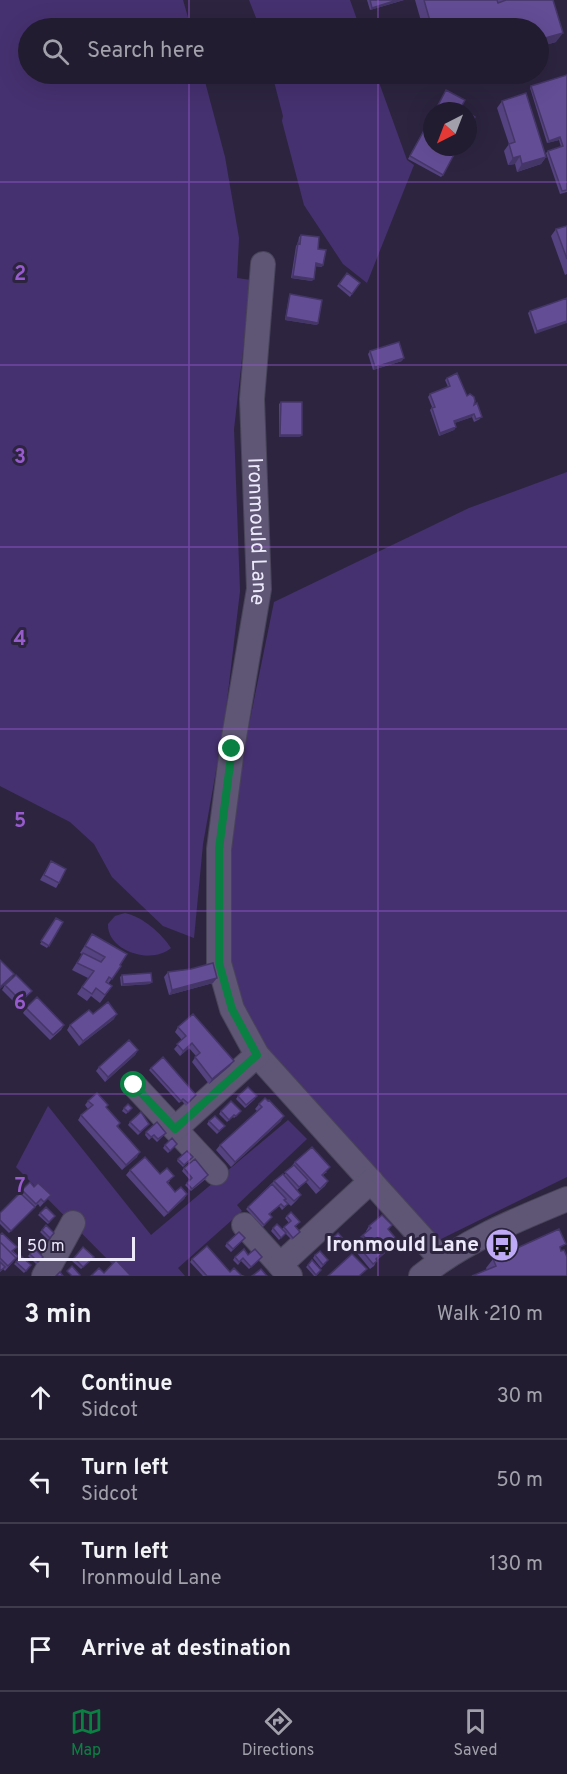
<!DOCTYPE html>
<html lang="en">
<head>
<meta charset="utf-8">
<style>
	:root { --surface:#221c30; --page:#2e293c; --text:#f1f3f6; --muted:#a2a1ab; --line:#3f3a4c; --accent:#0b8043 }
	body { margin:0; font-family:Overpass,sans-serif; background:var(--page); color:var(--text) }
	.compass { position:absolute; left:423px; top:102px; width:54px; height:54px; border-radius:50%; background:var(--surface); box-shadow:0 6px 24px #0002; rotate:222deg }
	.scale { position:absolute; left:18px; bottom:15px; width:117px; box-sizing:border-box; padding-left:6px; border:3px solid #ede9fb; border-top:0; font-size:16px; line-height:21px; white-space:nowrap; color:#ede9fb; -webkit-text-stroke:4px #2d2540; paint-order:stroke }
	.stop { position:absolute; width:18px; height:18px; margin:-14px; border:4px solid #0b8043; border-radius:50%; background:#fff }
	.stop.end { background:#0b8043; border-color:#fff; box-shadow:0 2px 6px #0008 }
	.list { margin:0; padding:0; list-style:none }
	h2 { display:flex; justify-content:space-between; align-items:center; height:78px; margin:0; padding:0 24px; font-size:26px }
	h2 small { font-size:20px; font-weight:400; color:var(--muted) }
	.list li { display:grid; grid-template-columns:39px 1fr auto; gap:18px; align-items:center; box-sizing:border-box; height:84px; padding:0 24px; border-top:2px solid var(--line) }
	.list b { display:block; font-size:22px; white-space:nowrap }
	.list p { margin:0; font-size:20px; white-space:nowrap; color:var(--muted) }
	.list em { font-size:20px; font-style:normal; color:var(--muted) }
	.icon { flex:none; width:33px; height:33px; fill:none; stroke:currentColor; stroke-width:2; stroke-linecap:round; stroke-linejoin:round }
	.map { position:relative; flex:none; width:567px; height:1276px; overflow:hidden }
	.search { position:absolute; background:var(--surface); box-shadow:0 6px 24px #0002; left:18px; right:18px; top:18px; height:66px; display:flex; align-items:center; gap:15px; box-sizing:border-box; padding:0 21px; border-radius:33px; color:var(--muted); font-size:22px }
	.sheet { height:414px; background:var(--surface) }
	nav { display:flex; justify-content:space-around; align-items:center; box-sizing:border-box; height:84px; border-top:2px solid var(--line); background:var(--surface); font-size:16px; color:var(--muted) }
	nav a { display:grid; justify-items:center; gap:3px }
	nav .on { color:var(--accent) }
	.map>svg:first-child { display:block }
	.green { fill:#463170 }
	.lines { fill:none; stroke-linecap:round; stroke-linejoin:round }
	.minor-casing { stroke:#494359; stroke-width:26 }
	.minor { stroke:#5e5674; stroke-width:24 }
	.wall { fill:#554280 }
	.shaded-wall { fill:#453668 }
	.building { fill:#634d95; stroke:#453668; stroke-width:1.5 }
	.route { stroke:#0b8043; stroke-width:8 }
	.grid { fill:none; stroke:#985bce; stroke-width:1.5; stroke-opacity:0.55 }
	.labels { text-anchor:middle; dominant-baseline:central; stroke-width:6; stroke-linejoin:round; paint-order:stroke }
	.street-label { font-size:21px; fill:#ede9fb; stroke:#2d2540 }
	.poi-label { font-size:21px; font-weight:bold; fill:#ede9fb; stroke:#2d2540; text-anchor:end }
	.grid-label { font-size:20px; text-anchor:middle; font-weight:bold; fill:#985bce; stroke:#2d2540; stroke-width:6; stroke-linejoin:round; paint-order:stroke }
</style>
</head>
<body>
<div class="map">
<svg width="567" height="1276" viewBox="0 0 567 1276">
	<rect width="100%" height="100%" fill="#2d2540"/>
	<path class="green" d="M0 0H183L191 28H28V74H203L225 157 239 238 237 278 251 280 234 429 240 591 224 726 203 844 194 938 163 926 140 904 112 877 94 844 70 822 0 786Z
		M249 0H350L360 28H260Z
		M272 74H376L407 160 414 165 367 283 343 264 304 205 282 121 283 116Z
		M567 472V1177L435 1242 262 1051 232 990 224 847 274 602 469 508Z
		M125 913C143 917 161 933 171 948 152 965 107 951 108 924L115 916Z
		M48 1106 151 1235 288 1120 307 1139 237 1205 242 1211 178 1268 185 1276H124L16 1167Z"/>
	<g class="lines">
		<defs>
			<g id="minor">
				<path id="s1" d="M263 264 252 399 259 589 232 749 219 849V963L232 1009 257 1055 441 1259"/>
				<path d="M134 1085 216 1173"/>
				<path d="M175 1129 257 1055"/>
				<path d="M244 1225 290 1276"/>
				<path d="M280 1265 371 1181"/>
				<path d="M44 1276 73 1223"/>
				<path d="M421 1276C464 1241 516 1220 567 1199"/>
			</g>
		</defs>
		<use href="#minor" class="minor-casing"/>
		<use href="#minor" class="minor"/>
	</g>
	<path class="wall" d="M367 0H404L370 10Z
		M415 0H553L556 42 538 47V28H423Z
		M567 75V192L560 194 546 153 548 151 561 147 559 140 547 143 530 88 531 86Z
		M502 101 546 157 541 164 517 172 515 164 508 165 504 151 509 144 497 108Z
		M432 115 443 175 441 177 408 159Z
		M567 226V274L565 275 551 236 556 229Z
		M301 235 318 249 322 267 315 266 312 281 291 278 296 246 298 243 299 237Z
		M347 273 360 283 350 297 337 286Z
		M290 294 318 323 317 325 285 320 289 297Z
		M567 298 535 334 528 313 530 311Z
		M370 351 402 361 373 370 368 354Z
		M447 378 467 396 474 405 480 419 474 422 472 417 454 423 456 427 454 430 439 436 430 410 432 407 428 397 430 394 448 387 445 380Z
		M281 402 300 437H279V404Z
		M51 861 59 883 56 888 40 880Z
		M56 918 63 922 47 948 40 944Z
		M92 934 121 966 108 984 112 986 100 1003 91 996 87 1001 77 994 88 978 72 970 82 954 80 953Z
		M168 972 213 983 169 995 164 977Z
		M122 975 150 984 121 986 120 977Z
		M5 985 32 991 28 995 18 1006 2 990Z
		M26 1008 64 1025 61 1030 50 1040 23 1013Z
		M114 1019 79 1046 67 1030 70 1025Z
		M178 1027 230 1066 209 1084 192 1062 196 1056 189 1048 180 1056 174 1049 182 1040 175 1032Z
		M138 1050 135 1055 105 1082 96 1071 99 1067Z
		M151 1068 196 1095 186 1106 182 1101 179 1103 149 1070Z
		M238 1096 255 1099 245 1108 236 1099Z
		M88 1101 107 1108 120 1123 118 1126 137 1157 122 1170 78 1120 81 1115 88 1109 85 1105Z
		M259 1104 281 1121 231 1167 216 1150 220 1145 257 1111 255 1109Z
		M124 1108H132L126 1114 122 1111Z
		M221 1111H241L234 1118 233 1117 227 1122 219 1114Z
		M209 1121 225 1126 217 1134 207 1124Z
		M130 1122 149 1124 138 1135 128 1125Z
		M146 1132 166 1133 157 1142 152 1137 149 1140 145 1135Z
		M165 1145 175 1146 168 1153 163 1148Z
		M193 1157 183 1167 177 1161 178 1159Z
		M295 1162 327 1172 323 1175 328 1181 325 1186 316 1194 306 1182 297 1190 284 1175Z
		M184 1168 207 1178 191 1191 185 1185 190 1180 182 1171Z
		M130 1170 160 1174 170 1181 168 1183 175 1192 187 1194 184 1199 164 1217 126 1175Z
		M274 1181 301 1195 297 1200 291 1206 284 1200 288 1204 282 1210 279 1206 270 1214 272 1217 263 1227 246 1209Z
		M34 1187 51 1195 40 1207 38 1204 9 1233 0 1224V1213L22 1190Z
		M40 1213 55 1216 48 1224 38 1215Z
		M287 1216 300 1222 295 1227 298 1234 292 1240 285 1233 279 1240 271 1231 273 1228 282 1229 289 1223 285 1218Z
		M392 1225 388 1230 394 1245 377 1260 374 1266 370 1269 352 1247 355 1242 367 1232 366 1231 369 1226Z
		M42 1230 54 1233 48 1240 40 1232Z
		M0 1235 18 1256 5 1271 3 1269 0 1272Z
		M245 1238 231 1252 225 1246 227 1243Z
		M333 1238 347 1243 340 1250 331 1241Z
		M83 1247 94 1257 81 1269 72 1261Z
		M561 1250 487 1270 486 1268 493 1259Z
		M30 1254 41 1259 36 1264 28 1256Z
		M248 1255 260 1259 249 1269 241 1261 238 1265 233 1260 235 1257Z
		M315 1255 326 1263 321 1268 313 1258Z
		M192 1259 230 1272 245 1276H203L190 1262Z
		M16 1262 31 1265 24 1273 14 1264Z
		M308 1265 319 1273 316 1276H314L306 1267Z"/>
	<path class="shaded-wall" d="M397 0H404L370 10 372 8Z
		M563 33 556 42 538 47V40Z
		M439 74H448L436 77Z
		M560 137 559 140 547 143 549 141Z
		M520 156 515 164 508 165 513 158Z
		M546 157 541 164 517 172 522 164Z
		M316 263 323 265 322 267 314 266Z
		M293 276 314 279 312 281 291 278Z
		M286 317 318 323 317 325 285 320Z
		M567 321V323L535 334 537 331Z
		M404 358 402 361 373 370 375 367Z
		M474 414 472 417 452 424 454 421Z
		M456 427 454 430 439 436 440 433Z
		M280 435H302L300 437H279Z
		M14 974 11 979 0 989V988Z
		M217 978 213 983 169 995 172 990Z
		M152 982 150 984 121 986 123 984Z
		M117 1014 114 1019 79 1046 83 1041Z
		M192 1043 189 1048 180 1056 183 1051Z
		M138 1050 135 1055 105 1082 108 1077Z
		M234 1061 230 1066 209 1084 212 1079Z
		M284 1116 281 1121 231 1167 235 1162Z
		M140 1152 137 1157 122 1170 126 1165Z
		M187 1194 184 1199 164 1217Z
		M397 1240 394 1245 373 1264 376 1259Z"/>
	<path class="building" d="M370 0H397L372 8Z
		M424 0H497L498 3 506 0H553L563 33 538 40V28H432Z
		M567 75V190L562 191 548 151 563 146 560 137 549 141 531 86Z
		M446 90 465 100 460 109 464 111H435Z
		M526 93 546 157 522 164 520 156 513 158 509 144 515 142 502 101Z
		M468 113 475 117 468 130Z
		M432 116V147H458L443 175 410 156Z
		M567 226V259L556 229Z
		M301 235 319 237 318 249 326 250 323 265 316 263 314 279 293 276 298 243 300 244Z
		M347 273 360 283 352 294 339 284Z
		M290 294 322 300 318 323 286 317Z
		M567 298V321L537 331 530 311Z
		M399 342 404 358 375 367 370 351Z
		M457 373 467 396 470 394 474 397 475 401 474 405 477 403 482 417 476 419 474 414 454 421 456 427 440 433 432 408 435 407 430 394 450 386 447 378Z
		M281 402H302V435H280Z
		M51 861 66 869 59 883 44 875Z
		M56 918 63 922 49 946 41 941Z
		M92 934 127 954 120 965 121 966 112 979 109 977 106 982 112 986 105 995 96 988 92 994 82 987 94 971 77 963 83 953 101 962 105 957 85 946Z
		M0 960 14 974 0 987Z
		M213 963 217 978 172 990 168 972 191 969Z
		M151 973 152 982 123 984 122 975Z
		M16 975 32 991 21 1001 5 985Z
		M37 997 64 1025 53 1035 26 1008Z
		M108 1002 117 1014 83 1041 70 1025 89 1010 93 1014Z
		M193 1014 234 1061 212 1079 195 1057 200 1053 192 1043 183 1051 177 1044 186 1036 178 1027Z
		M129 1040 138 1050 108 1077 99 1067Z
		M163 1057 196 1095 188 1103 183 1099 181 1101 151 1068Z
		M248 1087 257 1096 246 1105 238 1096Z
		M97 1093 108 1105 106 1107 120 1123 117 1126 140 1152 126 1165 81 1115 93 1105 88 1101Z
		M265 1098 268 1101 269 1100 284 1116 235 1162 220 1145 262 1107 259 1104Z
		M231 1101 241 1111 236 1116 234 1115 229 1120 221 1111Z
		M128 1104 132 1108 128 1112 124 1108Z
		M141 1112 149 1124 140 1132 130 1122Z
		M215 1116 225 1126 219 1131 209 1121Z
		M157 1122 166 1133 158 1139 154 1135 151 1137 146 1132Z
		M172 1138 177 1144 170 1151 165 1145Z
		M312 1147 330 1167 322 1175 328 1181 320 1189 295 1162Z
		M187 1151 193 1157 184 1165 178 1159Z
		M145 1157 160 1174 167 1168 174 1176 167 1182 175 1192 181 1187 187 1194 168 1213 130 1170Z
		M195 1159 208 1175 192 1189 187 1183 192 1178 184 1168Z
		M294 1165 308 1180 299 1187 285 1172Z
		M283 1174 301 1195 294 1201 274 1181Z
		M30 1182 34 1187 38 1183 51 1195 44 1202 41 1199 36 1204 22 1190Z
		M272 1184 286 1199 284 1200 288 1204 284 1207 281 1204 269 1214 272 1217 264 1225 248 1207Z
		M20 1193 35 1207 11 1231 0 1220V1213Z
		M46 1207 55 1216 49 1222 40 1213Z
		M291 1212 300 1222 295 1226 300 1232 293 1238 284 1227 291 1221 287 1216Z
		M382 1215 392 1225 388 1229 397 1240 376 1259 377 1261 373 1264 355 1242 362 1236 366 1241 367 1240 363 1235 371 1228 369 1226Z
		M277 1224 286 1233 281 1238 273 1228Z
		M46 1225 54 1233 50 1238 42 1230Z
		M559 1229 566 1244 560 1247 561 1251 564 1250 567 1257V1276H472L496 1266 493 1259Z
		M239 1232 245 1238 233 1249 227 1243Z
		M2 1233 17 1247 12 1251 18 1256 16 1258 0 1242V1235Z
		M338 1233 347 1243 341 1248 333 1238Z
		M0 1242 16 1258 8 1266 0 1258Z
		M207 1246 230 1272 234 1268 241 1275 240 1276H207L192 1259Z
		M83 1247 94 1257 83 1267 74 1258Z
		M35 1249 43 1257 38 1262 30 1254Z
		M244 1249 248 1255 255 1249 262 1257 251 1267 243 1258 239 1262 235 1257Z
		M320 1251 328 1260 323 1265 315 1255Z
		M352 1254 367 1269 359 1276H328Z
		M21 1256 31 1265 26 1271 16 1262Z
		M116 1260 130 1275 129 1276H91L99 1268 104 1273Z
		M312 1260 321 1270 316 1275 308 1265Z
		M0 1262 5 1267 0 1271Z
		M72 1266 80 1275 79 1276H72L67 1271Z
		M261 1269 267 1276H252Z
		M60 1272 63 1276H56Z"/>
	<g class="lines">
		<path class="route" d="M134 1085 175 1129 257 1055 232 1009 219 963V849L232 749"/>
	</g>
	<path class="grid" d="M189 0V28M378 0V28M189 74V1276M378 74V1276M0 182H567M0 365H567M0 547H567M0 729H567M0 911H567M0 1094H567"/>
	<defs>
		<symbol id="bus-disc" viewBox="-11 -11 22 22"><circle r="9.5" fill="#bda9f5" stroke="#2d2540"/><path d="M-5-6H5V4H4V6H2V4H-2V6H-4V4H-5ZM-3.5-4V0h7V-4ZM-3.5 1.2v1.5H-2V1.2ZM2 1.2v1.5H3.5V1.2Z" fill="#111"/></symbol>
	</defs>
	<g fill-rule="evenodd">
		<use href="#bus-disc" x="483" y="1226" width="38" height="38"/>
	</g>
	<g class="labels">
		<g class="street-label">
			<text stroke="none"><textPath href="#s1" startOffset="268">Ironmould Lane</textPath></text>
		</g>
		<g class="poi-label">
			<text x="479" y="1245">Ironmould Lane</text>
		</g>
	</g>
	<g class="grid-label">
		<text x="20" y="280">2</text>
		<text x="20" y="463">3</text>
		<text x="20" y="645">4</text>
		<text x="20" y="827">5</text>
		<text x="20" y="1009">6</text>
		<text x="20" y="1192">7</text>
	</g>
</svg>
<svg class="compass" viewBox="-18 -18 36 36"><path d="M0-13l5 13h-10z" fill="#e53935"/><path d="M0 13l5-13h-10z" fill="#a2a1ab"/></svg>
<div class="scale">50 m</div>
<div class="stop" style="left:134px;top:1085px"></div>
<div class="stop end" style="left:232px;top:749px"></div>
<div class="search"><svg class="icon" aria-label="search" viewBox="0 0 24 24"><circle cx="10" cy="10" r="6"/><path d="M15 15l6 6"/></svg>Search here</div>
</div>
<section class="sheet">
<h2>3 min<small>Walk · 210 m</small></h2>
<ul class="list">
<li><svg class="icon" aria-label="ahead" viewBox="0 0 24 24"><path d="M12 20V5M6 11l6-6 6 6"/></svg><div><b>Continue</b><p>Sidcot</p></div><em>30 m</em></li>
<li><svg class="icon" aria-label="left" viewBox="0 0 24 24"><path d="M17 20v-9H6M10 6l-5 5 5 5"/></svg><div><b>Turn left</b><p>Sidcot</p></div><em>50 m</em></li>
<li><svg class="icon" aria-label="left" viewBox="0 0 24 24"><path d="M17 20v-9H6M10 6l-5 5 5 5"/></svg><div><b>Turn left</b><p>Ironmould Lane</p></div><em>130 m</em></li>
<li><svg class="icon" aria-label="arrive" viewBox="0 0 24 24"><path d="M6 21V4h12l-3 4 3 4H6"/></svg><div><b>Arrive at destination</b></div></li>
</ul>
</section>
<nav>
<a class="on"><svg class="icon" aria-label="map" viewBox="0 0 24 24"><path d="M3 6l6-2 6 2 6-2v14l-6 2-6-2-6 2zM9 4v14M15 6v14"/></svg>Map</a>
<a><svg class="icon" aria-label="directions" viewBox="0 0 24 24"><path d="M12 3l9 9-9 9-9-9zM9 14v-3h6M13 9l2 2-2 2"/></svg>Directions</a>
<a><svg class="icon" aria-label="saved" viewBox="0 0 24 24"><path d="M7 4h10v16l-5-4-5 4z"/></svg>Saved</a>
</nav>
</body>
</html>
